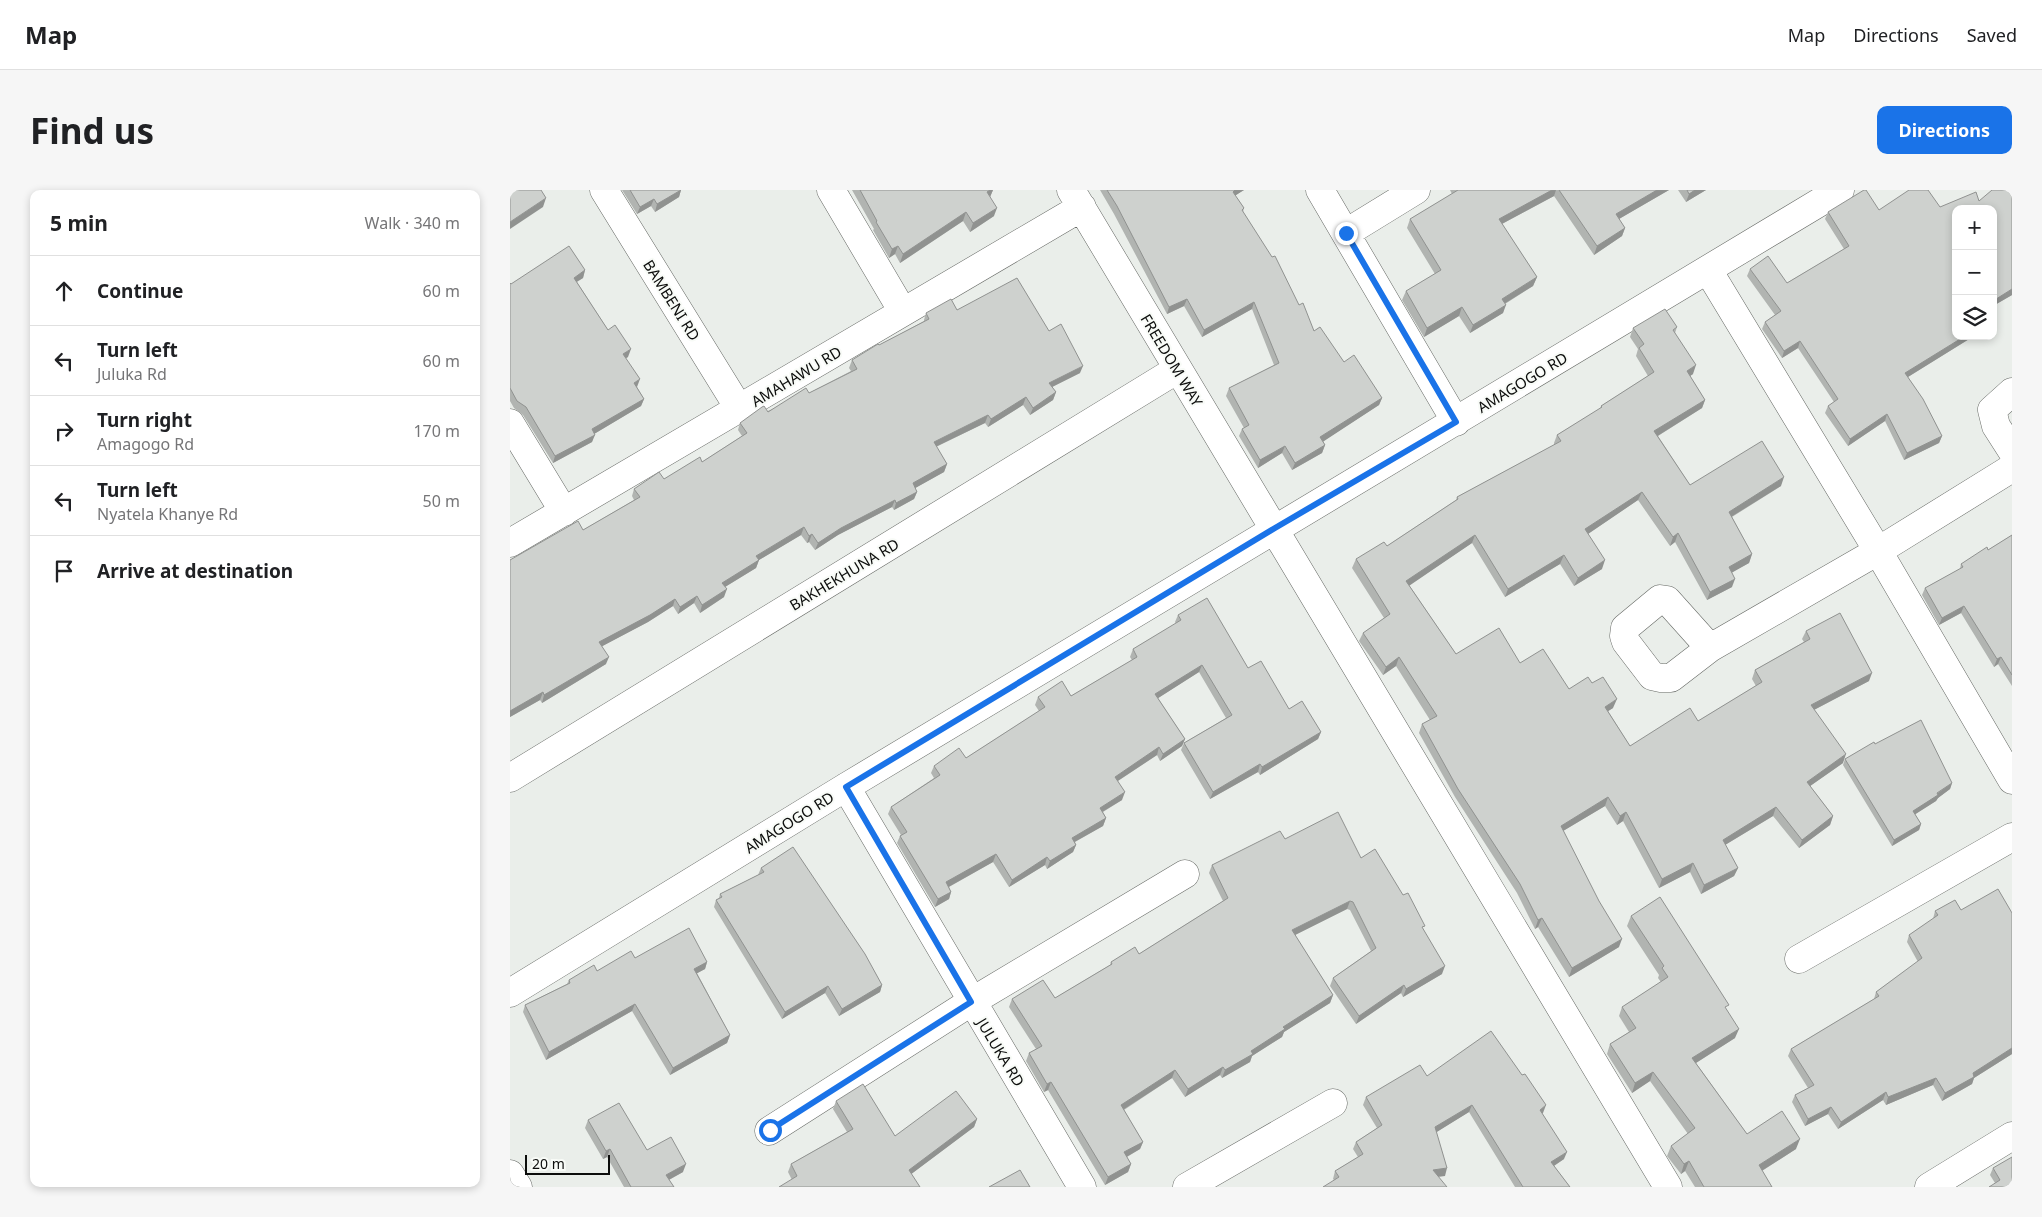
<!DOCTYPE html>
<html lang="en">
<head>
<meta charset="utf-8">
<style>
	:root { --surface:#fff; --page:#f6f6f6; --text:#202124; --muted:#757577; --line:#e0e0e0; --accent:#1a73e8 }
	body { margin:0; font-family:"Noto Sans",sans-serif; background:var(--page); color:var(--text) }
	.controls { position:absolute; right:15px; top:15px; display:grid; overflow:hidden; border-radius:10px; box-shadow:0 2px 8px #0003 }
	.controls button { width:45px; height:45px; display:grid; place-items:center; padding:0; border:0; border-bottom:1px solid var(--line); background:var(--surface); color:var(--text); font:25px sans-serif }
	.scale { position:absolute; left:15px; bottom:12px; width:85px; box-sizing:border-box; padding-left:5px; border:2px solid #0c0d0c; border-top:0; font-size:14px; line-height:18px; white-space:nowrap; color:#0c0d0c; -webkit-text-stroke:4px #f8fbf7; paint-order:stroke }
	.stop { position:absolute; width:15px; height:15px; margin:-11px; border:4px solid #1a73e8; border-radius:50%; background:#fff }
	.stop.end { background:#1a73e8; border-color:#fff; box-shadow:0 1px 5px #0008 }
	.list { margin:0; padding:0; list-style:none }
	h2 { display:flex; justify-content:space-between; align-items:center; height:65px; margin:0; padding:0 20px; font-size:21px }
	h2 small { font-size:16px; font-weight:400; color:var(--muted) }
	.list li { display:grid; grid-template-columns:32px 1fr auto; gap:15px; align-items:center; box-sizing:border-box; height:70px; padding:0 20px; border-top:1px solid var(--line) }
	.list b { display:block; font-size:19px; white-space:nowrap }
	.list p { margin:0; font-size:16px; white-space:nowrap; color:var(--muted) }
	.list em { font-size:16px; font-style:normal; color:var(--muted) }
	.icon { flex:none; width:28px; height:28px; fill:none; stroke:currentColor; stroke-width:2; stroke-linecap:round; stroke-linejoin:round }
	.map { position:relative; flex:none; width:1502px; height:997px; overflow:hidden; border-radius:10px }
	header { display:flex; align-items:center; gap:30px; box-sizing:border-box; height:70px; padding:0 25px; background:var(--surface); border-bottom:1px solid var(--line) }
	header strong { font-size:24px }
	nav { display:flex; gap:28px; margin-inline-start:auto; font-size:18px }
	.intro { display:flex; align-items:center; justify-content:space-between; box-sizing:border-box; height:120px; padding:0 30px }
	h1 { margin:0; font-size:35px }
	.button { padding:12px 22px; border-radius:10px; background:var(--accent); color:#fff; font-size:18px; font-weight:700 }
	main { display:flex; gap:30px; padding:0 30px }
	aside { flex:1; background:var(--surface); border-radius:10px; box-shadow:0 2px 8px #0003 }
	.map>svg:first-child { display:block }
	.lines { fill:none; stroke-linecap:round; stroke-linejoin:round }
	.street-casing { stroke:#666965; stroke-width:29 }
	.street { stroke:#fff; stroke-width:28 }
	.wall { fill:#b1b4b1 }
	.shaded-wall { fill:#909290 }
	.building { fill:#ced1ce; stroke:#909290 }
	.route { stroke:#1a73e8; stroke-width:6 }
	.labels { text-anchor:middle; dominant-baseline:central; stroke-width:4; stroke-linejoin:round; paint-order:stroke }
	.street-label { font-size:15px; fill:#0c0d0c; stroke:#f8fbf7 }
</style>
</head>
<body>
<header>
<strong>Map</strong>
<nav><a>Map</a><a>Directions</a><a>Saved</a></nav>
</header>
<div class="intro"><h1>Find us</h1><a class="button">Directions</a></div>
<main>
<aside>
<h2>5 min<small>Walk · 340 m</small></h2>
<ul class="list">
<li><svg class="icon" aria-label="ahead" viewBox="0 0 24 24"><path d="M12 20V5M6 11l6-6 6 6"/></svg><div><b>Continue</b></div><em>60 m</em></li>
<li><svg class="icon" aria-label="left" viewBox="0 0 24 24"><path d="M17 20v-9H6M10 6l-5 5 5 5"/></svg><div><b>Turn left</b><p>Juluka Rd</p></div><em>60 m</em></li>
<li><svg class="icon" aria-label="right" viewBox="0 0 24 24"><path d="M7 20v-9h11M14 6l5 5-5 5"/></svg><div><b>Turn right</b><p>Amagogo Rd</p></div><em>170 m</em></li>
<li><svg class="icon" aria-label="left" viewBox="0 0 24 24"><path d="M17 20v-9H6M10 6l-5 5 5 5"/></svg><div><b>Turn left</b><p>Nyatela Khanye Rd</p></div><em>50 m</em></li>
<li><svg class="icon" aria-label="arrive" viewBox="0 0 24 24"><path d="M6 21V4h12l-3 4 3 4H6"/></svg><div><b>Arrive at destination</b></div></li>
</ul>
</aside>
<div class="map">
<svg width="1502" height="997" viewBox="0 0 1502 997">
	<rect width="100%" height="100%" fill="#eaeeea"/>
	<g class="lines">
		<defs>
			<path id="street" d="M94 0 230 220
				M321 0 393 122
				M561 0 1158 997
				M810 0 946 232
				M836 43 906 0
				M1198 80 1368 361 1502 590
				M1502 202 1482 220 1486 236 1502 261
				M0 233 54 322
				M0 353 572 17
				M1200 458 1157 410 1150 409 1115 438 1114 446 1116 452 1142 486 1151 488H1161L1200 458 1368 361 1502 278
				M0 588 668 179
				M336 597 572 997
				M1289 769 1502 647
				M0 803 336 597 1330 0
				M259 941 461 812 675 684
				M0 984 8 997
				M677 997 823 913
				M1419 997 1502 946"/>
		</defs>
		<use href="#street" class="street-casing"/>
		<use href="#street" class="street"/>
	</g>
	<path class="wall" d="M112 0H171L169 7 145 22 141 16 127 24Z
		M342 0H483L480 7 484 26 460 42 453 31 390 73 385 64 379 68 363 40 364 39Z
		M590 0H734L725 5 734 18 733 22 804 141 834 172 872 208 869 215 813 251 815 255 812 263 782 280 772 263 748 278 729 246 732 239 734 238 716 206 719 198 764 175 742 119 692 147 674 116 657 124 604 24Z
		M940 0H1159L1109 29 1115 38 1112 46 1084 65 1044 6 992 34 1027 87 1023 96 995 114 993 123 960 143 949 126 914 147 892 110 896 101 925 84 897 38 900 29 942 4Z
		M1168 0H1196L1176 12Z
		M1502 0V105L1483 116V19L1446 146H1464L1398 187 1432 246 1429 253 1394 270 1375 231 1338 256 1315 223 1318 216 1324 212 1288 158 1272 168 1252 139 1255 132 1265 125 1237 86 1240 79 1277 93 1334 59 1315 29 1318 22 1369 20 1430 17 1469 11Z
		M75 80 73 88 67 92 98 140 118 167 116 168 127 197 134 209 131 216 84 244 82 252 43 273 13 225 4 218 0 211V93L1 94Z
		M447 120 539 141 570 183 542 197 546 202 543 210 520 225 513 215 478 237 475 233 426 257 437 274 434 282 405 298 407 302 404 309 384 320 382 317 328 345 305 360 299 352 297 353 291 345 249 370 246 378 215 397 214 407 190 423 184 413 168 424 163 416 138 432 92 456 96 474 32 513 30 510 0 527V370L73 340 124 310 122 306 124 299 154 289 192 272 232 246 228 240 230 233 299 203 341 181 339 178 342 170 414 131V130L416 123Z
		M1167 137 1165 143 1183 184 1180 186 1195 210 1192 218 1148 246 1180 295 1271 296 1222 327 1242 364 1239 373 1222 382V397L1197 410 1165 352 1160 356 1128 310 1078 344 1092 379 1064 396 1050 374 995 407 962 353 899 395 946 464 1010 473 1059 499 1082 493 1103 518 1098 521 1120 556 1188 531 1246 496 1242 489 1245 480 1294 452 1292 449 1296 441 1359 491 1304 520 1333 573 1300 596 1323 626 1320 635 1289 658 1263 626 1215 655 1228 678 1224 686 1191 704 1180 682 1149 698 1113 631 1107 635 1095 616 1053 641 1109 757 1059 787 1028 737 1025 739 1007 703 945 607 909 543 912 534 920 530 886 476 873 485 849 451 853 443 874 428 842 378 846 369 877 356 946 310 947 307 1044 255V253L1047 245 1090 219 1091 216 1138 186 1126 166 1128 159 1120 147 1123 138Z
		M1502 345V496L1488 474 1484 477 1451 423 1429 435 1412 405 1415 398 1450 379 1451 374 1478 360Z
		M668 425 738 478 779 519 811 542 808 549 750 585 748 582 700 609 671 560 674 553 716 528 689 482 648 508 675 549 672 556 650 571 647 565 608 591 612 610 593 622 596 628 593 636 565 652 566 655 563 662 537 679 535 675 499 697 483 672 439 697 441 702 439 709 425 717 387 653 390 646 391 645 378 624 381 617 424 588 421 583 424 576 456 568 529 521 525 515 528 507 561 506 622 470 620 467 623 459 666 434 665 432Z
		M1365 554 1442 593 1440 599 1428 608 1426 611 1405 624 1411 634 1409 640 1382 656 1333 575 1335 569Z
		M775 649 851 668 913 740 932 784 893 807 891 803 846 834 820 796 823 788 861 761 840 720 837 719 785 745 823 805 820 813 774 842 772 847 742 866 740 872 712 888 710 885 675 907 662 888 614 920 633 952 630 959 617 967 621 974 618 982 595 995 538 900 534 902 516 871 519 863 526 859 499 817 502 809 545 808 600 775 601 772 629 764 713 711 699 683 702 675Z
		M251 678 372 795 370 802 329 826 315 803 272 829 204 717 206 710 209 708 210 704 248 685Z
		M1451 720 1502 723V864L1464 888 1462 894 1432 911 1423 895 1376 915 1373 910 1328 939 1318 924 1295 936 1282 912 1285 905 1298 898 1278 866 1281 859 1364 809 1366 802 1408 772 1397 752 1399 745 1423 729 1425 721Z
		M1121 726 1217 820 1225 848 1186 873 1237 944 1286 959 1252 981 1262 997H1185L1175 981 1171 984 1157 966 1161 956 1178 944 1140 891 1122 903 1097 864 1100 854 1119 842 1109 826 1112 817 1151 792 1148 788 1149 785 1117 736Z
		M125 768 197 772 195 779 187 783 220 845 217 853 160 885 122 821 36 870 13 822 15 815 57 794 59 790Z
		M917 886 1033 923H1032L1054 969 1044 976 1060 997H1005L959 922 926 942 935 986H928L824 990 823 989 825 981 848 967 843 959 846 952 867 938 853 915 856 907Z
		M326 911 385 946 467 929 464 937 401 984 282 990 278 982 281 974 337 942 323 919Z
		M78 930 137 960 173 982 159 990 164 997H114L97 967 93 969 75 938Z
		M1483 978 1502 997 1485 993 1480 985Z"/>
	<path class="shaded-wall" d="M171 0 169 7 145 22 147 14Z
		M480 0H483L480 7 477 2Z
		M725 0H734L720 9 723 2Z
		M1042 0H1046L1044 6 986 37 989 29Z
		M1147 0H1159L1102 33 1106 24Z
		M1185 0H1196L1176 12 1179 4Z
		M36 8 33 17 0 39V32Z
		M144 9 141 16 127 24 130 17Z
		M487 18 484 26 460 42 463 33Z
		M456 22 453 31 390 73 393 64Z
		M1115 38 1112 46 1084 65 1087 56Z
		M388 56 385 64 379 68 382 59Z
		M75 80 73 88 61 95 64 88Z
		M1027 87 1023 96 989 117 992 109Z
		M1502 99V105L1483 116V111Z
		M677 109 674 116 657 124 659 117Z
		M744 112 742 119 692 147 694 140Z
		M996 115 993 123 960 143 963 135Z
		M952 117 949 126 914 147 917 138Z
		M1455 146H1464L1393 190 1395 183Z
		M1290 151 1288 158 1272 168 1274 161Z
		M121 159 118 167 111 171 113 164Z
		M1186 175 1183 184 1174 190 1177 181Z
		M573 176 570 183 536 200 539 193Z
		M130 189 127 197 121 201 124 193Z
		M546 202 543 210 520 225 523 218Z
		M516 207 513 215 478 237 481 229Z
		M872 208 869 215 808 255 810 247Z
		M134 209 131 216 79 247 82 239Z
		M1195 210 1192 218 1141 250 1144 241Z
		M1377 224 1375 231 1338 256 1340 249Z
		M478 225 475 233 421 259 424 252Z
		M85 245 82 252 43 273 45 266Z
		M1432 246 1429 253 1394 270 1397 263Z
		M815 255 812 263 782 280 785 273Z
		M775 256 772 263 748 278 750 270Z
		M437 274 434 282 400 301 403 293Z
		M1274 287 1271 296 1216 330 1219 322Z
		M407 302 404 309 384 320 386 313Z
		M1132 302 1128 310 1072 348 1075 339Z
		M385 310 382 317 328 345 305 360 308 353 331 338Z
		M294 337 291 345 244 373 246 366Z
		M1168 343 1165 352 1160 356 1163 347Z
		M302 344 299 352 297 353 299 346Z
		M965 345 962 353 893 400 896 391Z
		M1242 364 1239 373 1216 386 1219 377Z
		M1054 365 1050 374 995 407 998 399Z
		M249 370 246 378 210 400 212 393Z
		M1095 370 1092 379 1064 396 1068 388Z
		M1225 389 1222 397 1197 410 1200 402Z
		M217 399 214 407 190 423 192 415Z
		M187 406 184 413 168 424 170 417Z
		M165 409 163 416 138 432 87 459 89 452Z
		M1454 416 1451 423 1429 435 1432 428Z
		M99 467 96 474 32 513 34 505Z
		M889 467 886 476 873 485 876 477Z
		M1491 467 1488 474 1484 477 1487 469Z
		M692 475 689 482 642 512 645 504Z
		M1362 483 1359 491 1298 523 1301 515Z
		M33 502 30 510 0 527V521Z
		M1107 509 1103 518 1092 525 1095 517Z
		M811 542 808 549 750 585 752 577Z
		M675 549 672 556 650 571 653 564Z
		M649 557 647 565 603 594 605 587Z
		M1336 564 1333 573 1293 601 1297 592Z
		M750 574 748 582 700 609 703 602Z
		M1442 593 1440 599 1428 608 1426 611 1401 627 1403 621Z
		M615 602 612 610 587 625 590 618Z
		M1098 607 1095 616 1048 644 1051 636Z
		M1266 617 1263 626 1210 658 1213 650Z
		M1116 622 1113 631 1107 635 1110 626Z
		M1323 626 1320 635 1289 658 1292 650Z
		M596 628 593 636 559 655 562 648Z
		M1411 634 1409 640 1382 656 1384 650Z
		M566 655 563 662 537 679 540 671Z
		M486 664 483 672 433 700 436 692Z
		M537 667 535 675 499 697 502 690Z
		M1183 673 1180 682 1149 698 1152 689Z
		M1228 678 1224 686 1191 704 1194 695Z
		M441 702 439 709 425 717 428 709Z
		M840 711 837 719 779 748 782 740Z
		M1032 728 1028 737 1025 739 1028 730Z
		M1112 749 1109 757 1059 787 1062 778Z
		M197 772 195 779 182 786 184 779Z
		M935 776 932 784 893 807 896 799Z
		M372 795 370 802 329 826 332 819Z
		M894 795 891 803 846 834 849 826Z
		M318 796 315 803 272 829 275 822Z
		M823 805 820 813 774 842 772 847 742 866 740 872 712 888 715 880 773 837Z
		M125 814 122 821 36 870 39 862Z
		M1229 839 1225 848 1178 878 1182 868Z
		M220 845 217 853 160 885 163 878Z
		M1502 858V864L1464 888 1462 894 1432 911 1435 903 1463 883Z
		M713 877 710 885 675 907 678 899Z
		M665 880 662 888 608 923 611 915Z
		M1143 882 1140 891 1122 903 1125 893Z
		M1426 888 1423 895 1376 915 1378 907Z
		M541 892 538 900 534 902 537 894Z
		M1376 902 1373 910 1328 939 1331 932Z
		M962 915 959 922 922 945 925 937Z
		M1036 915 1033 923 1027 927 1030 920Z
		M1321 917 1318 924 1295 936 1298 929Z
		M467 929 464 937 396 988 399 980Z
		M1290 949 1286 959 1245 985 1249 975Z
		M633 952 630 959 611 970 614 962Z
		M100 959 97 967 93 969 96 961Z
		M1057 962 1054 969 1039 979 1041 972Z
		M1179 971 1175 981 1171 984 1174 974Z
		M176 974 173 982 153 993 156 985Z
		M621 974 618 982 595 995 598 987Z
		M937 978 935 986 920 988 923 980Z"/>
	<path class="building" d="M0 0H31L36 8 0 32Z
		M120 0H171L147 14 144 9 130 17Z
		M350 0H480L477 2 487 18 463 33 456 22 393 64 388 56 382 59 366 32 367 31Z
		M597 0H725L723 2 734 18 732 20 762 67 765 66 789 115 793 113 804 141 810 137 834 172 844 165 872 208 810 247 815 255 785 273 775 256 750 270 732 239 739 235 719 198 769 173 744 112 694 140 677 109 659 117 607 16Z
		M948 0H1042L989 29 1027 87 992 109 996 115 963 135 952 117 917 138 896 101 931 80 900 29Z
		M1049 0H1147L1106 24 1115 38 1087 56Z
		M1177 0H1185L1179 4Z
		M1354 0H1356L1369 20 1399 0H1418L1430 17 1466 2 1469 11 1482 0H1502V99L1483 111V19H1446V146H1455L1395 183 1413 209 1432 246 1397 263 1377 224 1340 249 1318 216 1328 209 1290 151 1274 161 1255 132 1271 121 1240 79 1258 66 1277 93 1339 56 1318 22Z
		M59 56 75 80 64 88 98 140 105 135 121 159 113 164 130 189 124 193 134 209 82 239 85 245 45 266 16 217 7 211 0 198V93L1 94Z
		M507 88 539 141 551 134 573 176 539 193 546 202 523 218 516 207 481 229 478 225 424 252 437 274 403 293 407 302 386 313 385 310 331 338 308 353 302 344 299 346 294 337 246 366 249 370 212 393 217 399 192 415 187 406 170 417 165 409 140 425 89 452 99 467 34 505 33 502 0 521V370L68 331 73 340 130 307 124 299 149 282 154 289 190 267 192 272 237 243 230 233 252 217 254 216 258 222 296 198 299 203 347 179 342 170 368 154 369 155 419 129 416 123 441 109 447 120Z
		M1155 119 1167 137 1163 140 1186 175 1177 181 1195 210 1144 241 1180 295 1252 251 1274 287 1219 322 1242 364 1219 377 1225 389 1200 402 1168 343 1163 347 1132 302 1075 339 1095 370 1068 388 1054 365 998 399 965 345 896 391 946 464 989 438 1010 473 1033 459 1059 499 1078 487 1082 493 1093 487 1107 509 1095 517 1120 556 1180 518 1188 531 1252 492 1245 480 1300 449 1296 441 1330 423 1362 483 1301 515 1336 564 1297 592 1323 626 1292 650 1266 617 1213 650 1228 678 1194 695 1183 673 1152 689 1116 622 1110 626 1098 607 1051 636 1089 711 1112 749 1062 778 1032 728 1028 730 1010 694 948 599 912 534 927 526 889 467 876 477 853 443 880 424 846 369 874 352 877 356 948 309 947 307 1051 251 1047 245 1092 217 1091 216 1144 182 1129 158 1134 154 1123 138Z
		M1502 345V485L1491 467 1487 469 1454 416 1432 428 1415 398 1453 377 1451 374 1477 357 1478 360Z
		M697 408 738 478 751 471 779 519 792 511 811 542 752 577 750 574 703 602 674 553 722 525 692 475 645 504 675 549 653 564 649 557 605 587 615 602 590 618 596 628 562 648 566 655 540 671 537 667 502 690 486 664 436 692 441 702 428 709 390 646 397 642 381 617 430 585 424 576 449 558 456 568 535 517 528 507 552 491 561 506 627 467 623 459 671 430 668 425Z
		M1411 530 1442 593 1427 603 1428 605 1403 621 1411 634 1384 650 1335 569 1364 552 1365 554Z
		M828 622 851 668 865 659 893 705 898 703 915 736 912 737 935 776 896 799 894 795 849 826 823 788 866 758 843 712 840 711 782 740 823 805 773 837 775 839 741 861 743 864 715 880 713 877 678 899 665 880 611 915 633 952 614 962 621 974 598 987 541 892 537 894 519 863 532 856 502 809 533 790 545 808 602 774 601 772 625 757 629 764 718 708 702 675 770 641 775 649Z
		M283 657 355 764 372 795 332 819 318 796 275 822 206 710 212 707 210 704 254 682 251 678Z
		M1488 699 1502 723V858L1463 883 1464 887 1435 903 1426 888 1378 907 1376 902 1331 932 1321 917 1298 929 1285 905 1304 895 1281 859 1369 806 1366 802 1412 768 1399 745 1428 725 1425 721 1445 710 1451 720Z
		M1150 707 1219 815 1215 817 1229 839 1182 868 1237 944 1272 921 1290 949 1249 975 1262 997H1194L1179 971 1174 974 1161 956 1185 938 1143 882 1125 893 1100 854 1126 838 1112 817 1158 787 1152 778 1154 776 1121 726Z
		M179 738 197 772 184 779 220 845 163 878 125 814 39 862 15 815 60 793 59 790 84 775 87 781 121 761 125 768Z
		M981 841 1012 885 1015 884 1036 915 1030 920 1057 962 1041 972 1060 997H1013L962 915 925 937 937 978 923 980 937 997H813L829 987 825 981 853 964 846 952 872 935 856 907 910 875 917 886Z
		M353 894 385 946 446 901 467 929 399 980 410 997H269L287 986 281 974 343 939 326 911Z
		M109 913 137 960 161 947 176 974 156 985 164 997H121L100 959 96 961 78 930Z
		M1502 967V997H1479L1490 990 1483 978Z
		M510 980 520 997H479Z"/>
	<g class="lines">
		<path class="route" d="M260 940 461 812 336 597 765 338 946 232 836 43"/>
	</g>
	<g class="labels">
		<g class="street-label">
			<text transform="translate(162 110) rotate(58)">BAMBENI RD</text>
			<text transform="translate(662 170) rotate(59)">FREEDOM WAY</text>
			<text transform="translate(286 186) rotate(-31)">AMAHAWU RD</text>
			<text transform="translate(1012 192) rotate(-31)">AMAGOGO RD</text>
			<text transform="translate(334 384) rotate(-31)">BAKHEKHUNA RD</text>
			<text transform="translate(279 632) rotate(-32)">AMAGOGO RD</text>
			<text transform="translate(491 862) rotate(59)">JULUKA RD</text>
		</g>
	</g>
</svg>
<div class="controls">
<button>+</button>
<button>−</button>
<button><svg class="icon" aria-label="layers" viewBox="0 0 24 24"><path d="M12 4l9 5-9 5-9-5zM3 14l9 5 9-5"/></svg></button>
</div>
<div class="scale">20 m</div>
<div class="stop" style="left:260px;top:940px"></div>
<div class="stop end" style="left:836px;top:43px"></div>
</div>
</main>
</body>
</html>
